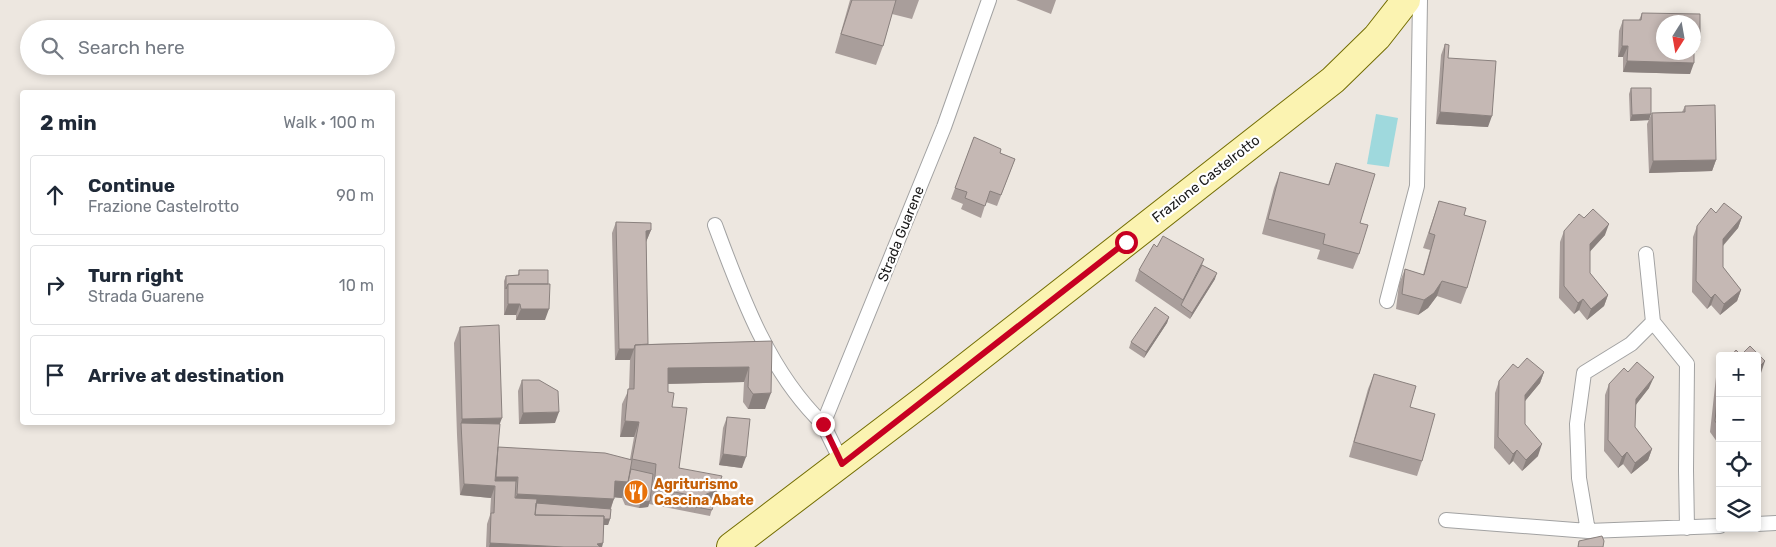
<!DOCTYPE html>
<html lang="en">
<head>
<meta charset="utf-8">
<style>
	:root { --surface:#fff; --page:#f2f2f3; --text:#1f2937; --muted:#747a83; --line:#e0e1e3 }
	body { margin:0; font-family:Rubik,sans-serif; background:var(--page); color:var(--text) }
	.controls { position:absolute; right:15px; bottom:15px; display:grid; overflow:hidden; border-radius:5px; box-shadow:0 2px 8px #0003 }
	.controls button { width:45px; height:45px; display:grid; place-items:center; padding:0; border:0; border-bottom:1px solid var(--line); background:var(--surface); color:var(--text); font:25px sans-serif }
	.compass { position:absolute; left:1656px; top:15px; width:45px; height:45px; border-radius:50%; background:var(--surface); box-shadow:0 2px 8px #0003; rotate:191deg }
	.stop { position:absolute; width:15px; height:15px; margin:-11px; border:4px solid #c70021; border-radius:50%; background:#fff }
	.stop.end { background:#c70021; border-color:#fff; box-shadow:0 1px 5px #0008 }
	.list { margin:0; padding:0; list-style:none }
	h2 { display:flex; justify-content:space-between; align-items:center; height:65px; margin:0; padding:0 20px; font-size:21px }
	h2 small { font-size:16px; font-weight:400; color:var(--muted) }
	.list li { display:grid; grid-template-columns:32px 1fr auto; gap:15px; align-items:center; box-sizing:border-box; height:80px; margin:0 10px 10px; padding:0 10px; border:1px solid var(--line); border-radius:5px }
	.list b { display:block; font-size:19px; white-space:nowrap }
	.list p { margin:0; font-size:16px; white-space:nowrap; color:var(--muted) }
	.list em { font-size:16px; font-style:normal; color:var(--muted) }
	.icon { flex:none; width:28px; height:28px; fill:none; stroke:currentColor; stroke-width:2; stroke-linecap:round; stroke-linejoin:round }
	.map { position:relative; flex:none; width:1776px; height:547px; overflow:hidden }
	.search { position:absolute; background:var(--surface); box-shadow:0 2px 8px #0003; left:20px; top:20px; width:375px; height:55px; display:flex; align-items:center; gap:12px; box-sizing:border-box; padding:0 18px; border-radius:28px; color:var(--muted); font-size:19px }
	.panel { position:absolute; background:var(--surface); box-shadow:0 2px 8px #0003; left:20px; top:90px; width:375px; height:335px; border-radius:5px }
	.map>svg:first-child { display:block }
	.water { fill:#9fd9dd }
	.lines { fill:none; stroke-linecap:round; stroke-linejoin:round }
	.lane-casing { stroke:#a2a2a2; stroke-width:16 }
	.secondary-casing { stroke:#736d02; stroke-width:30 }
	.lane { stroke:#fff; stroke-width:14 }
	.secondary { stroke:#fbf3b1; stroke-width:28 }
	.wall { fill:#a99e9b }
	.shaded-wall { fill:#8a817e }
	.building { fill:#c5b8b4; stroke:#8a817e; fill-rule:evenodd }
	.route { stroke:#c70021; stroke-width:6 }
	.labels { text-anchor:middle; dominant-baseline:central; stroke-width:4.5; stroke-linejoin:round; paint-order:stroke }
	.street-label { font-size:14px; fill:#1b1b1b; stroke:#fff }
	.food-label { font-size:14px; font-weight:bold; fill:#c56008; stroke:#fff; text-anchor:start }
</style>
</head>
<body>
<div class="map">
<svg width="1776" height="547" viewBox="0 0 1776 547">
	<rect width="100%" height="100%" fill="#ede7e0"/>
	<path class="water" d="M1376 114 1398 118 1389 167 1367 164Z"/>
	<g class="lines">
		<defs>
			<path id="lane" d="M715 225C741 295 768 371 823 424
				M1646 254 1653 322 1687 364 1686 470 1687 528
				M1387 301 1417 186 1420 0
				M842 463 823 424 944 127 989 0
				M1446 520 1588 531 1720 526
				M1757 524 1776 523
				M1588 531 1579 478 1577 424 1584 373 1631 344 1653 322"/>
			<path id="secondary" d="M731 547 927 398 1333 80 1377 37 1406 0"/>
		</defs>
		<use href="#lane" class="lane-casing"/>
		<use href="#secondary" class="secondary-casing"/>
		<use href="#lane" class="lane"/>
		<use href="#secondary" class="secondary"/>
	</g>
	<path class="wall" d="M850 0H919L912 19 892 14 883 46 876 65 835 53Z
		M1016 0H1056L1051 14Z
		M1642 13 1696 52H1694L1690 74 1623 72V57H1618L1619 31 1623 20H1639Z
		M1445 44 1448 58 1488 127 1436 124 1441 55Z
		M1631 88 1649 120 1630 121 1629 94Z
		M1685 106 1716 160 1712 171 1649 173 1647 124 1652 113 1682 112Z
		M974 137 1000 153 1015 159 997 206 986 202 981 218 961 209 963 204 951 199Z
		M1336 163 1360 223 1359 254 1353 269 1317 259 1320 250 1262 234 1274 188 1280 172 1328 185Z
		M1439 201 1464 215 1467 288 1461 304 1437 296 1428 308 1418 315 1396 309 1399 284 1405 269 1423 275 1430 250 1423 248Z
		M1716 213 1742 217 1738 228 1723 246V267L1741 290 1737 301 1720 315 1711 305 1707 309 1692 292 1693 237 1697 226Z
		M616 222 651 230 646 242 648 344 772 341 765 409H748L743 402 744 382 668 384V392L672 407 679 468 715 499 710 516 649 504 648 507 639 508 625 505 622 498 614 497 611 509 610 519 608 525H604L602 547H486L487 524 490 515 491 498 460 495 457 435 454 343 460 327 499 424 498 447 630 459 634 437H620L622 404 629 389 630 360H615L612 233Z
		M1564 231 1605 235 1590 251V273L1608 295 1604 306 1587 320 1579 310 1574 314 1559 298 1560 242Z
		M1157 247 1204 259 1202 265 1215 279 1190 319 1135 281 1139 270Z
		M519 270 545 320H516V315H504V281L506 276 518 275Z
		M1169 317 1167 323 1144 358 1129 348 1131 342Z
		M1720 367V446L1710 432 1716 377Z
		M1518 368 1544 372 1540 383 1525 401V424L1538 456 1522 471 1513 461 1509 465 1494 448 1495 393 1499 381Z
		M1628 372 1649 388 1635 405V427L1652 449 1648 460 1631 474 1623 464 1618 468 1604 451 1605 395 1609 384Z
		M1374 374 1422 461 1417 476 1349 457 1368 389Z
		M522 380 555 423 519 424 518 391Z
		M727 417 742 468 719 465 723 428Z"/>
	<path class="shaded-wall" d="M1694 41H1700L1696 52H1694Z
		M1622 46H1628L1623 57H1618Z
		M1627 61 1694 63 1690 74 1623 72Z
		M1440 112 1492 116 1488 127 1436 124Z
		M1651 114 1649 120 1630 121 1632 115Z
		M1716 160 1712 171 1649 173 1653 161Z
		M1742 217 1738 228 1719 250 1723 239Z
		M1609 224 1605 235 1586 256 1590 244Z
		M651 230 646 242H642L646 231Z
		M1217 273 1215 279 1190 319 1192 313Z
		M1442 281 1437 296 1428 308 1418 315 1424 300Z
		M1741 290 1737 301 1720 315 1724 304Z
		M1715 294 1711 305 1707 309 1711 298Z
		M1608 295 1604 306 1587 320 1591 309Z
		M1583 299 1579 310 1574 314 1578 303Z
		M508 304H520L516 315H504Z
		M521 309H549L545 320H516Z
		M1169 317 1167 323 1144 358 1146 352Z
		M619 349H634L630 360H615Z
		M1765 361 1761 373 1757 376V369Z
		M749 367 744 382 662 384 668 368Z
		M1544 372 1540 383 1521 406 1525 395Z
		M1654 377 1649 388 1632 410 1636 399Z
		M771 393 765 409H748L753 394Z
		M559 412 555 423 519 424 523 413Z
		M502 418 496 434 461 423 462 419Z
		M625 421 639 422 634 437H620Z
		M1542 444 1538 456 1522 471 1526 460Z
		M1652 449 1648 460 1631 474 1635 463Z
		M1517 450 1513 461 1509 465 1513 454Z
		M1627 452 1623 464 1618 468 1622 457Z
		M723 454 746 457 742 468 719 465Z
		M496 477H518L513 492 495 486 491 498 460 495 464 484 493 486Z
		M615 481 628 482 622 498 610 497Z
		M718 489 713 505 696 507 694 513 700 497Z
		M517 494 614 499 608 515 511 509Z
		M650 501 648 507 639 508 641 502Z
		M533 519H610L608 525H531Z
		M490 543 564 547H489Z
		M603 543 602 547H596L597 544Z"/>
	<path class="building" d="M852 0H896L883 46 841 34Z
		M1642 13 1700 14V41H1694V63L1627 61 1628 46H1622L1623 20H1641ZM1664 22H1694V52H1664Z
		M1445 44 1449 45 1448 58 1496 61 1492 116 1440 112Z
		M1631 88H1651V114L1632 115Z
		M1715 105 1716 160 1653 161 1652 113 1685 112V106Z
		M974 137 1001 149 1000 153 1015 159 1001 195 990 191 985 206 965 198 967 192 955 188Z
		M1336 163 1375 174 1360 223 1368 225 1359 254 1323 244 1325 234 1268 219 1280 172 1329 185Z
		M1439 201 1466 208 1464 215 1486 221 1467 288 1442 281 1434 293 1424 300 1402 294 1405 269 1424 275 1435 235 1429 233Z
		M1724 203 1742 217 1723 239V267L1741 290 1724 304 1715 294 1711 298 1696 281 1697 226 1711 208 1716 213Z
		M1593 209 1609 224 1590 244V273L1608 295 1591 309 1583 299 1578 303 1564 286V231L1579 214 1584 218Z
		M616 222 651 223V230L646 231 648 344 635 345 634 349H619Z
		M1163 236 1204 259 1183 300 1139 270 1154 244 1157 247Z
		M1202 265 1217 273 1192 313 1181 305Z
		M519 270H548V284H508L506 289V276L519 275Z
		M508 284H550L549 309H521L520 304H508Z
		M1155 307 1169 317 1146 352 1131 342Z
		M499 325 502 418 462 419 460 327Z
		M772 341 771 393 753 394 748 387 749 367 668 368V392L674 393 672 407 687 408 679 468 722 476 718 489 700 497 654 488 656 464 632 459 639 422 625 421 628 389H634L635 345Z
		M1750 346 1765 361 1757 369V356H1731L1736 350 1741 355Z
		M1527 358 1544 372 1525 395V424L1542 444 1526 460 1517 450 1513 454 1498 437 1499 381 1513 364 1518 368Z
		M1637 362 1654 377 1636 399 1635 427 1652 449 1635 463 1627 452 1622 457 1608 440 1609 384 1624 368 1628 372Z
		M1720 370V429L1715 421Z
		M1374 374 1416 386 1410 407 1435 414 1422 461 1354 442Z
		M522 380H539L558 391 559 412 523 413Z
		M727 417 750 419 746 457 723 454Z
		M461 423 500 424 495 481H516L515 498 537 499 535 515 604 516 603 543 597 544 600 547H564L490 543 491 513H494L495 486 464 484Z
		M498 447 605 453 632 460 628 482 615 481 614 499 517 494 518 477H496Z
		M631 469 653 474 650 501 641 502 628 499 625 492 628 482Z
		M715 499 712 510 696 507Z
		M536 503 611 509 610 519H604V516L535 515Z
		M1602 536 1604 541 1603 547H1578L1579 541Z"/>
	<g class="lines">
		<path class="route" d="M823 424 842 464 1126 242"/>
	</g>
	<defs>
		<symbol id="restaurant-disc" viewBox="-11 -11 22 22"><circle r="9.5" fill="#e8710a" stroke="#fff"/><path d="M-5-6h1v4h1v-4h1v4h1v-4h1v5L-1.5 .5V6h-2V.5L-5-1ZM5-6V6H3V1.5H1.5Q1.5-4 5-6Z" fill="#fff"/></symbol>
	</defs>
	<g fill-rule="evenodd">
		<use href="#restaurant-disc" x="622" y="478" width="28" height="28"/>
	</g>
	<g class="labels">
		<g class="street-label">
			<text transform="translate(1206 179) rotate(-38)">Frazione Castelrotto</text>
			<text transform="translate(901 234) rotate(-68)">Strada Guarene</text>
		</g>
		<g class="food-label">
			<text x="654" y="484">Agriturismo<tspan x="654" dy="16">Cascina Abate</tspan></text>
		</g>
	</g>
</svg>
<div class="controls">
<button>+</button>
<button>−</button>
<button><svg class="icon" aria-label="locate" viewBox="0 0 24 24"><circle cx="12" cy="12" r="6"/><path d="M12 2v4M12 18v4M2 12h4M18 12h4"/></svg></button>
<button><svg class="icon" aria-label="layers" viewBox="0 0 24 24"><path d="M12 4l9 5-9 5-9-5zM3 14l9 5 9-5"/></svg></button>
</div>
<svg class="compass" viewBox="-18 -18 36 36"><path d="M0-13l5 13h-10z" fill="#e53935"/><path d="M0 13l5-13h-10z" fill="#747a83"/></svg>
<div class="stop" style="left:1126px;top:242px"></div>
<div class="stop end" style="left:823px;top:424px"></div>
<div class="search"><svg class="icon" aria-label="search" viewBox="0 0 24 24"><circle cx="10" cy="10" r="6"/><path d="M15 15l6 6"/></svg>Search here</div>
<section class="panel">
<h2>2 min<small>Walk · 100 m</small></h2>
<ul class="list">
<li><svg class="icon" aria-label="ahead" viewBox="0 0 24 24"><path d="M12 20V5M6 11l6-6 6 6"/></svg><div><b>Continue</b><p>Frazione Castelrotto</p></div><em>90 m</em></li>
<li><svg class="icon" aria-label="right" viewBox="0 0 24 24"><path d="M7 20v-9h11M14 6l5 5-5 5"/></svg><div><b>Turn right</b><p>Strada Guarene</p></div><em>10 m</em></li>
<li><svg class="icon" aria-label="arrive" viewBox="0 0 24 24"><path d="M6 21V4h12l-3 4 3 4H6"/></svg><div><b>Arrive at destination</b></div></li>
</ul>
</section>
</div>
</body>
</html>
